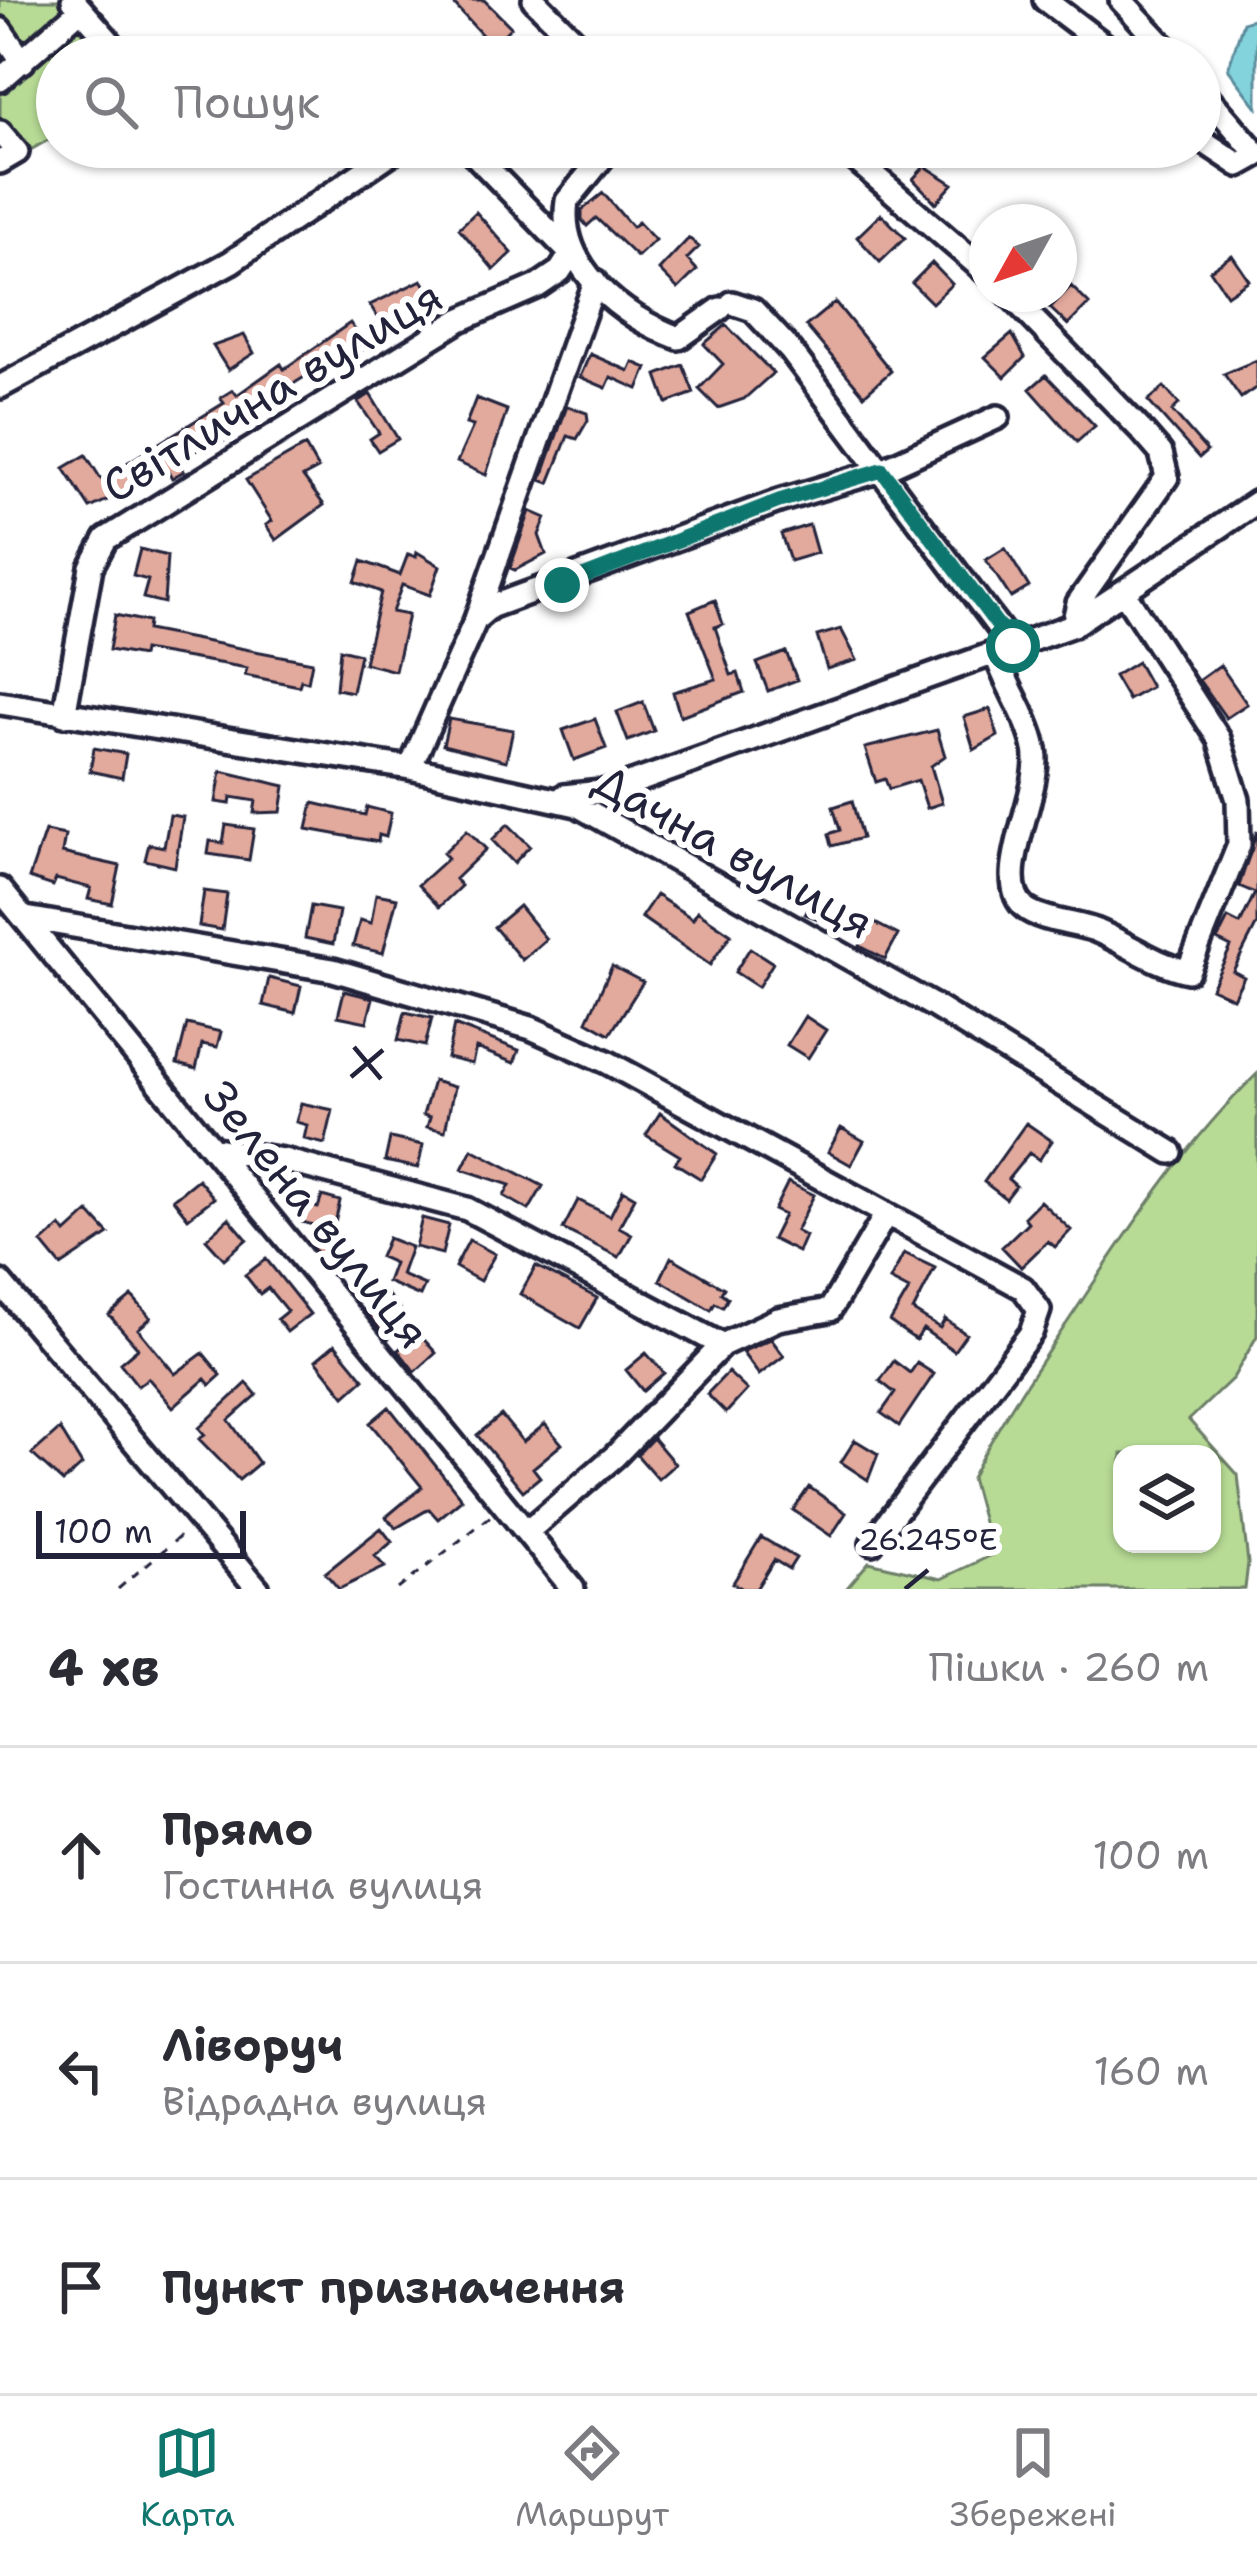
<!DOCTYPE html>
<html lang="uk">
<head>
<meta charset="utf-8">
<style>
	:root { --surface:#fff; --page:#f2f2f3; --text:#2b2b33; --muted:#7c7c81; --line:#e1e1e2; --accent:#0f766e }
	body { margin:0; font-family:"Shantell Sans",sans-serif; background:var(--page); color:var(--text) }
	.controls { position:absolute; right:36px; bottom:36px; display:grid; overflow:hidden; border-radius:24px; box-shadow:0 3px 9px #0004 }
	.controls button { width:108px; height:108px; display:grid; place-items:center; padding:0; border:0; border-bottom:3px solid var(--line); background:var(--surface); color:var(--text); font:60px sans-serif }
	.compass { position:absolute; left:969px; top:204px; width:108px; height:108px; border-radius:50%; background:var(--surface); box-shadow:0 3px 9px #0004; rotate:230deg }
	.scale { position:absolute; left:36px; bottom:30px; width:210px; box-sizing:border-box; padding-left:12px; border:6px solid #22223b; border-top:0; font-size:33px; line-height:42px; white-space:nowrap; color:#22223b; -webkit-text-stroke:9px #fff; paint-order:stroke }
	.stop { position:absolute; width:36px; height:36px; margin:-27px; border:9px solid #0f766e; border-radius:50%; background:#fff }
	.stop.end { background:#0f766e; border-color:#fff; box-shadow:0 3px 12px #0008 }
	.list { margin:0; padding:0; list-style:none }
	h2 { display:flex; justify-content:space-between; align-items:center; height:156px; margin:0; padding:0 48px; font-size:51px }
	h2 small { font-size:39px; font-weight:400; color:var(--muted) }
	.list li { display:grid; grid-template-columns:78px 1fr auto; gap:36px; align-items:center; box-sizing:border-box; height:216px; padding:0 48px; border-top:3px solid var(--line) }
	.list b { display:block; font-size:45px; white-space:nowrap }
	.list p { margin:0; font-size:39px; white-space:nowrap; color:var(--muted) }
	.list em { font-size:39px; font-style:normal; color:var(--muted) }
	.icon { flex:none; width:66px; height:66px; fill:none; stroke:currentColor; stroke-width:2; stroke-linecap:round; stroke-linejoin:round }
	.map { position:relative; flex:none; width:1257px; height:1589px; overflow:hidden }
	.search { position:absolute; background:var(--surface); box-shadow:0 3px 9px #0004; left:36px; right:36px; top:36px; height:132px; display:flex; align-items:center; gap:30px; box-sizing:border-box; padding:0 42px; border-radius:66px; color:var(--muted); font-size:45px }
	.sheet { height:804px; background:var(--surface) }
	nav { display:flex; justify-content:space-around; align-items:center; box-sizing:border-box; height:168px; border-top:3px solid var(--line); background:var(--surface); font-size:33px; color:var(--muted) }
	nav a { display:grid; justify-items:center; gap:6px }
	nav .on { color:var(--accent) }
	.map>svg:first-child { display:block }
	.green { fill:#b7db95; stroke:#6c7e68; stroke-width:3; fill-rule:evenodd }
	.water { fill:#83d3dc; stroke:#5c8c9c; stroke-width:3 }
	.building { fill:#e2a99d; stroke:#22223b; stroke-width:3 }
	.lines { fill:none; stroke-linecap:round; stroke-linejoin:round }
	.minor-casing { stroke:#22223b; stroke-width:30 }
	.path { stroke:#22223b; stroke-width:3; stroke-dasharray:9 9; stroke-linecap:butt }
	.minor { stroke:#fff; stroke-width:21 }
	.route { stroke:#0f766e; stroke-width:15 }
	.ticks { fill:none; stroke:#22223b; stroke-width:4.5 }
	.labels { text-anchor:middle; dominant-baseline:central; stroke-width:12; stroke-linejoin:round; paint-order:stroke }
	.street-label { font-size:45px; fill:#22223b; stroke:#fff }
	.ticks-label { font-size:30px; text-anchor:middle; fill:#22223b; stroke:#fff; stroke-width:12; stroke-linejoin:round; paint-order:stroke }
</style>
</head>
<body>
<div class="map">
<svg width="1257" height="1589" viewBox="0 0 1257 1589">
	<rect width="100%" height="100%" fill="#fff"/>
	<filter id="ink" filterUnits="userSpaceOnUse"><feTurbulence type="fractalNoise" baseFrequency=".00833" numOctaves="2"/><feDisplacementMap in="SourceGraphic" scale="24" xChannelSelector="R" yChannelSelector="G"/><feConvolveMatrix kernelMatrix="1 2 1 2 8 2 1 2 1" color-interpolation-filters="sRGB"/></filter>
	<g filter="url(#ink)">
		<path class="green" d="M0 0H59L110 57H57V135L0 167Z
			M1257 1074V1336L1233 1378 1189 1420 1238 1475 1248 1563 1245 1589H846L869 1562 941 1579 992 1555 971 1478C1000 1420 1037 1368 1073 1314 1129 1230 1184 1144 1257 1074ZM1122 1454H1212V1544H1122Z"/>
		<path class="water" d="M1257 18V107L1228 69 1243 22Z"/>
		<path class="building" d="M450 0H484L511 27 492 46Z
			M925 166 953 184 936 203 913 179Z
			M603 193 632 227 638 222 655 240 637 257 596 218 587 226 582 220V210Z
			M476 212 512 253 494 270 459 228Z
			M881 214 905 238 880 262 857 237Z
			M689 238 699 247 687 259 697 270 678 289 659 270Z
			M1232 255 1249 280 1227 295 1210 270Z
			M932 263 952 284 932 303 912 283Z
			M422 280 435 300 416 313 412 307 383 326 370 305Z
			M1071 286 1089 304 1068 325 1050 308Z
			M835 302 891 371 864 395 806 326Z
			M350 323 367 347 311 384 306 376 258 406 260 410 219 434 224 441 214 446 211 441 187 456 180 465 184 471 172 478 168 472 90 508 64 468 86 455 101 479 224 403 220 398 233 390 237 395 281 364 284 369Z
			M726 325 773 373 744 399 718 408 699 389 723 364 704 344Z
			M1012 334 1025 357 1005 377 985 357Z
			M244 335 254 353 228 370 213 346Z
			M590 354 629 371 633 362 647 368 638 389 611 377 606 388 580 377Z
			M1257 360V387L1241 398 1224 374Z
			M683 365 694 393 667 403 657 375Z
			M1046 375 1095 426 1077 442 1030 389Z
			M1164 387 1179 404 1172 411 1207 451 1199 458 1148 401Z
			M370 394 398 439 378 451 370 439 379 433 358 402Z
			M476 398 507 410 486 475 457 462 473 426 466 424Z
			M567 406 587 413 588 420 577 439 568 436 549 483 541 480Z
			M305 446 318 469 303 477 324 505 276 540 266 525 272 521 246 480Z
			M530 511 546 518 539 535 546 554 515 570 510 568Z
			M809 525 817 553 790 561 781 534Z
			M1005 548 1029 587 1011 598 986 560Z
			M140 549 167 556 164 603 143 598 148 580 133 576Z
			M417 552 440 566 430 595 402 585 392 612 408 615 395 671 364 663 381 592 355 582 362 561 400 575 408 554 416 557Z
			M715 600 723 624 715 627 731 675 738 673 744 692 680 716 673 692 716 679 689 611Z
			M115 615 148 622 147 630 312 662 308 682 301 680 299 686 269 680 245 675 247 668 143 650 142 656 109 650Z
			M841 629 857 660 827 669 817 636Z
			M340 649 360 654 352 692 336 689Z
			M786 652 797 680 768 691 757 663Z
			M1137 662 1151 687 1128 700 1114 676Z
			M1220 665 1247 704 1226 718 1199 680Z
			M643 702 654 731 628 741 617 712Z
			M990 709 998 736 974 750 964 717Z
			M449 719 513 730 506 761 443 745Z
			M595 719 606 748 574 760 563 730Z
			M937 730 945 756 931 766 942 803 927 808 918 780 889 789 885 779 876 782 865 748Z
			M94 748 126 754 122 778 90 771Z
			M221 771 285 786 281 812 254 813 256 801 231 797 230 804 216 802Z
			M852 801 862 838 832 846 829 834 840 830 833 807Z
			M313 803 365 815 367 807 391 813 386 837 379 835 378 842 307 829Z
			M170 815 183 817 175 867 145 860 149 844 164 847Z
			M508 824 530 846 514 863 492 840Z
			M226 825 254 829 249 860 208 854 210 841 223 843Z
			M467 830 486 849 455 879 461 886 439 907 418 885 448 858 443 853Z
			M45 831 65 835 62 853 120 866 112 904 88 899 91 888 56 879 53 886 29 878Z
			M1257 831V924L1233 971 1244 977 1233 998 1211 988 1231 947 1217 940 1228 918 1240 924 1255 893 1239 886Z
			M204 891 227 894 222 930 199 926Z
			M817 892 846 909 837 926 805 914Z
			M376 894 397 898 383 953 353 946 360 920 371 923Z
			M656 895 693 919 697 911 731 934 710 965 641 917Z
			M311 906 339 911 333 944 305 938Z
			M519 906 546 939 522 960 494 927Z
			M873 922 898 935 885 959 860 946Z
			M750 948 773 963 758 987 735 972Z
			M612 966 643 982 610 1034 587 1021Z
			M269 978 301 986 295 1013 263 1005Z
			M344 991 373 998 367 1022 338 1016Z
			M405 1012 432 1018 425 1046 398 1040Z
			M805 1016 826 1030 808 1058 787 1045Z
			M187 1024 221 1032 217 1047 202 1044 196 1069 177 1064Z
			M454 1025 519 1050 514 1063 476 1048 472 1064 447 1058Z
			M433 1081 454 1087 445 1131 427 1127 430 1117 423 1115Z
			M301 1103 333 1110 325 1144 304 1139 307 1125 296 1122Z
			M660 1113 717 1154 701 1179 675 1163 680 1156 646 1135Z
			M1026 1123 1052 1141 1039 1160 1029 1153 1008 1179 1016 1186 1006 1199 984 1182Z
			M841 1128 864 1141 851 1165 828 1152Z
			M390 1138 423 1145 418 1168 385 1161Z
			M472 1149 543 1186 529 1210 504 1196 510 1185 462 1169Z
			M198 1179 214 1198 188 1218 173 1199Z
			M788 1182 814 1195 796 1231 805 1236 798 1252 772 1239 784 1215 774 1210Z
			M623 1190 635 1197 619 1227 632 1234 619 1257 563 1229 578 1200 610 1216Z
			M322 1196 340 1201 326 1263 312 1247 320 1227 302 1222 307 1205 318 1208Z
			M1040 1201 1071 1230 1055 1247 1048 1241 1021 1267 1002 1247 1028 1222 1024 1217Z
			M89 1212 109 1234 61 1266 42 1243 61 1226 66 1233Z
			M229 1218 247 1239 224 1259 206 1239Z
			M422 1218 449 1225 442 1254 415 1247Z
			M388 1238 411 1247 401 1275 425 1285 420 1296 387 1282 394 1263 380 1257Z
			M469 1240 495 1254 480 1281 455 1267Z
			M904 1253 935 1268 913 1311 940 1328 945 1319 966 1334 954 1351 923 1329 916 1340 890 1322 909 1290 890 1280Z
			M671 1257 724 1288 721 1293 728 1298 723 1307 715 1303 711 1310 660 1280Z
			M266 1259 310 1314 287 1332 277 1319 287 1311 268 1288 260 1294 245 1275Z
			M536 1266 597 1298 580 1328 520 1294Z
			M385 1292 402 1311 384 1327 392 1336 388 1339 364 1310Z
			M132 1296 151 1318 138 1329 175 1374 203 1353 221 1375 210 1385 205 1379 173 1407 148 1378 138 1386 120 1363 138 1348 109 1315Z
			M418 1333 436 1353 415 1372 398 1350Z
			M771 1339 784 1356 759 1375 742 1352Z
			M335 1344 364 1379 345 1396 316 1360Z
			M646 1353 664 1373 643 1391 626 1370Z
			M894 1361 910 1373 917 1363 934 1374 899 1426 881 1413 895 1393 880 1381Z
			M728 1372 747 1390 726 1413 707 1394Z
			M247 1383 257 1395 229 1420 259 1463 239 1480 199 1439 205 1435 199 1428Z
			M389 1407 462 1499 438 1519 429 1509 396 1528 386 1517 422 1487 370 1423Z
			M501 1415 523 1442 545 1424 562 1444 533 1468 540 1477 523 1491 477 1435Z
			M60 1429 82 1465 63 1482 32 1454Z
			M653 1438 675 1464 658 1479 637 1455Z
			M855 1440 878 1454 868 1480 841 1462Z
			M809 1487 846 1513 831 1536 793 1510Z
			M381 1528 392 1542 375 1556 385 1567 339 1589 325 1573Z
			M761 1537 796 1558 789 1569 774 1560 756 1589H743L733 1583Z"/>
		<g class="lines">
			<defs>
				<path id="minor" d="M73 0 123 57
					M534 0 591 57
					M1045 0 1120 57
					M1121 0 1174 57
					M0 29 23 62
					M0 80 81 9
					M1200 88 1255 152
					M0 132 17 152 0 162
					M1200 139 1239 165 1257 155
					M611 147 567 201C557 267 623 318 679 338L720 309
					M841 147 987 273
					M1009 294 1141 430 1161 453 1167 477 1078 603 1073 625
					M732 303 753 310 790 350 1013 647
					M0 387 231 262 400 147
					M476 619 595 282
					M996 655C1006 686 1029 718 1035 749 1044 790 990 879 1025 908 1039 920 1076 923 1095 930 1125 942 1156 965 1188 971L1239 845 1238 800 1219 739 1125 594
					M0 703 410 768 577 805 934 1006 1171 1152
					M64 715 91 567 106 539 460 320 538 286 560 271 571 254 467 147
					M410 768 476 619 490 607 779 501 882 470 998 417
					M564 796 610 791 1073 625 1257 502
					M0 889 573 1589
					M26 918 333 970 531 1028 607 1062 1023 1288 1039 1310 1031 1333 872 1543
					M216 1149 283 1160 467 1209 722 1345 615 1456 527 1532
					M0 1282 258 1589
					M722 1345 778 1319 830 1310 886 1214"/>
			</defs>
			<use href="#minor" class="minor-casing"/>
			<path class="path" d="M118 1589 185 1532
				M398 1589 491 1516"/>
			<use href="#minor" class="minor"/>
		</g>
	</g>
	<g class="lines" filter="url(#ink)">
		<path class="route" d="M562 585 779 501 882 470 1013 646"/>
	</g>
	<path class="ticks" d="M354 1047 381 1079M351 1077 383 1050M905 1589 928 1570"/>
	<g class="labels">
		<g class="street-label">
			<text transform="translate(272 391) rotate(-31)">Світлична вулиця</text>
			<text transform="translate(734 851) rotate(29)">Дачна вулиця</text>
			<text transform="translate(317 1214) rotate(51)">Зелена вулиця</text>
		</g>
	</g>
	<g class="ticks-label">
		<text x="928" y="1550">26.245°E</text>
	</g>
</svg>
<div class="controls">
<button><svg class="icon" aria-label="layers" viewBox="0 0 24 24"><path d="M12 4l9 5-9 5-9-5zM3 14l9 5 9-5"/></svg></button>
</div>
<svg class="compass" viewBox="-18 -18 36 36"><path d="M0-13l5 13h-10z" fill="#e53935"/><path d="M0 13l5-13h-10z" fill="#7c7c81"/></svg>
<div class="scale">100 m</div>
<div class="stop" style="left:1013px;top:646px"></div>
<div class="stop end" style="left:562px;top:585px"></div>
<div class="search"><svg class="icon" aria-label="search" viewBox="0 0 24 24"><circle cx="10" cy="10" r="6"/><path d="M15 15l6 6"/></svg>Пошук</div>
</div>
<section class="sheet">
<h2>4 хв<small>Пішки · 260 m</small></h2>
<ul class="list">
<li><svg class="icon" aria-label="ahead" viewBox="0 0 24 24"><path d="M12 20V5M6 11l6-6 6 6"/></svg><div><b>Прямо</b><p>Гостинна вулиця</p></div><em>100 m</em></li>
<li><svg class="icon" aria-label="left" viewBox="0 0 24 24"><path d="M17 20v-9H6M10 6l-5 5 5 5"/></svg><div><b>Ліворуч</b><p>Відрадна вулиця</p></div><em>160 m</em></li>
<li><svg class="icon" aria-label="arrive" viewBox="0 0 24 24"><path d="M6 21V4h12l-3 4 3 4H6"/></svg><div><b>Пункт призначення</b></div></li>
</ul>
</section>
<nav>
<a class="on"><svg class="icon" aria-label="map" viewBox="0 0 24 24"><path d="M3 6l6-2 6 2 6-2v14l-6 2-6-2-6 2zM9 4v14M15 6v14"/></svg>Карта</a>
<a><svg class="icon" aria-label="directions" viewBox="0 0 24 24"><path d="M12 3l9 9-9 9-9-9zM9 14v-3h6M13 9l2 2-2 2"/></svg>Маршрут</a>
<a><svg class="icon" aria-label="saved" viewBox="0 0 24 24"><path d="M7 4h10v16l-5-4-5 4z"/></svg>Збережені</a>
</nav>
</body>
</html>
